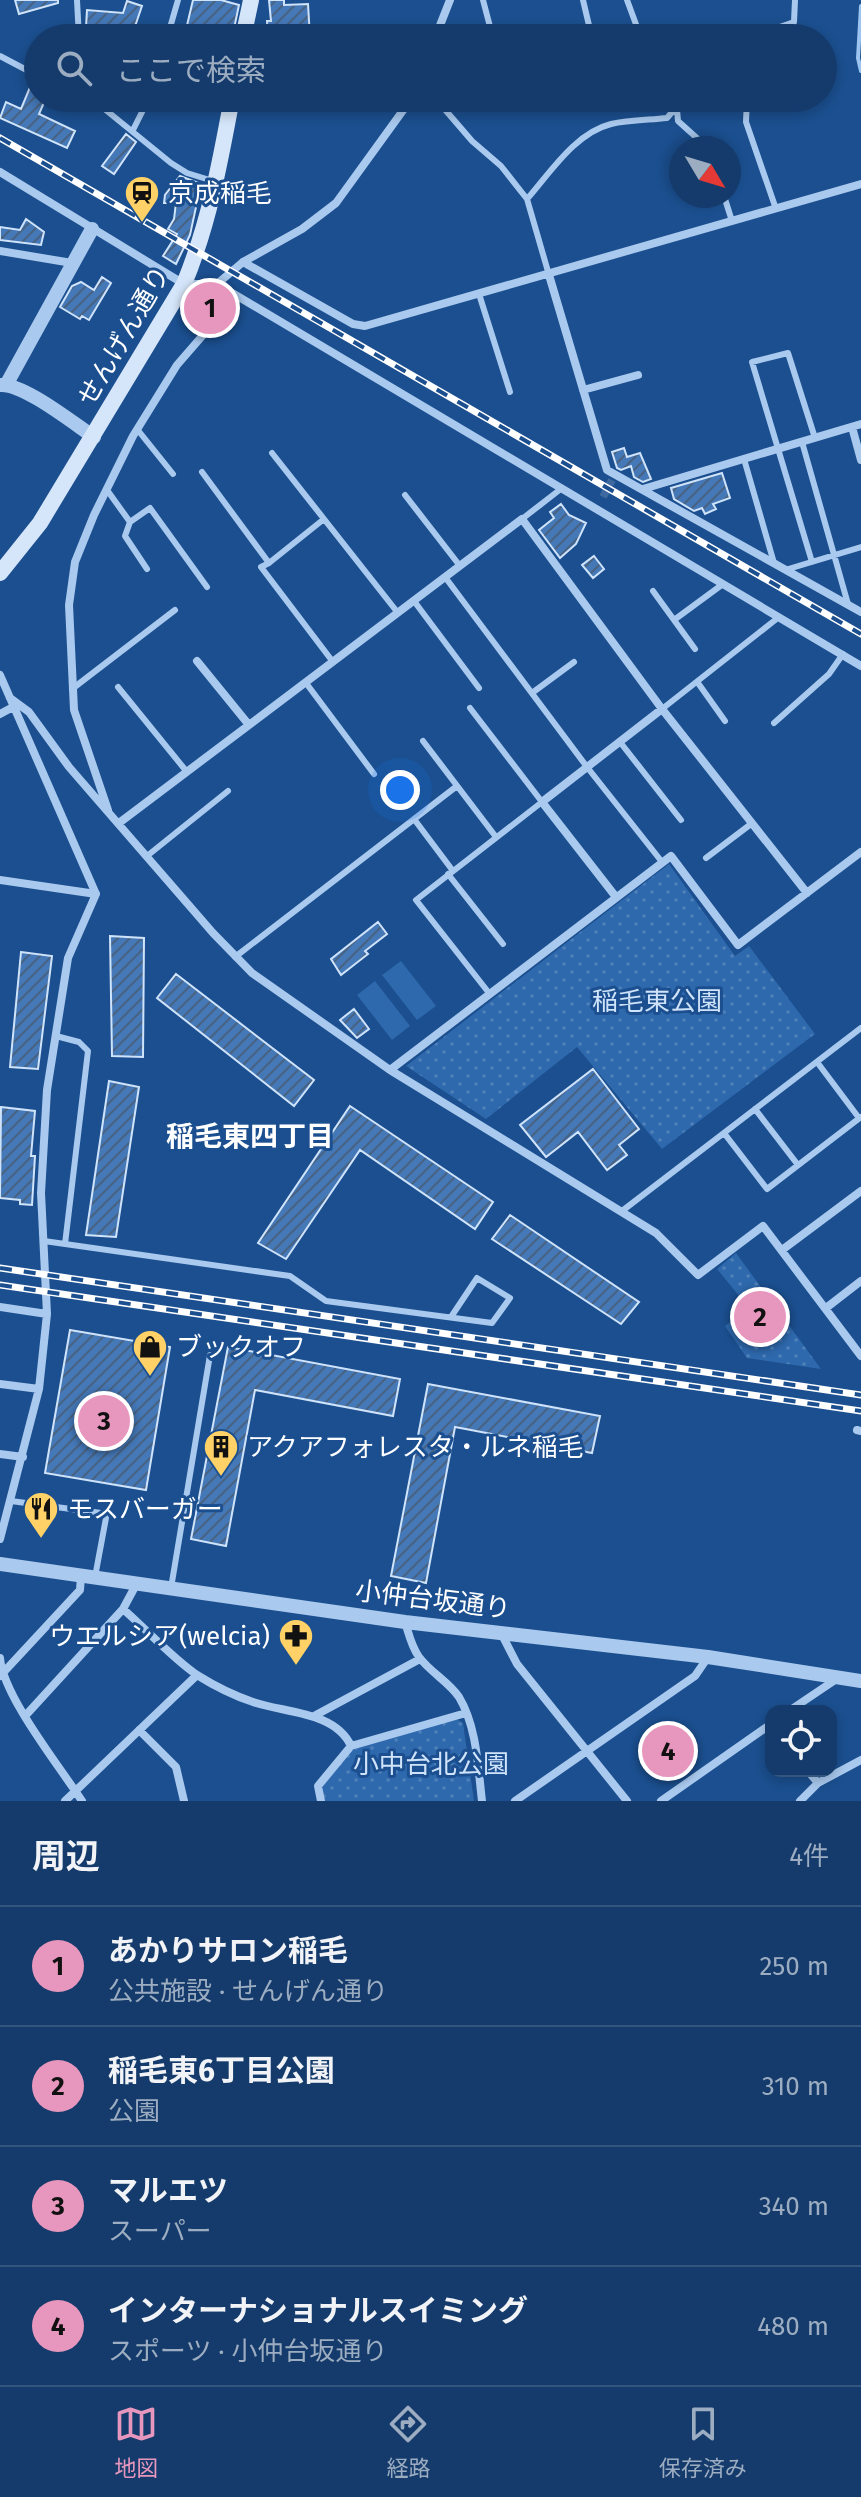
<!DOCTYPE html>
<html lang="ja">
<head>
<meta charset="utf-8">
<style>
	:root { --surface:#143b6b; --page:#214673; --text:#f1f3f6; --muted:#9dadc1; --line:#33557e; --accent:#e797bd }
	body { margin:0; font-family:"Fira Sans","Noto Sans JP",sans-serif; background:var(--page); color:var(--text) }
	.controls { position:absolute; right:24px; bottom:24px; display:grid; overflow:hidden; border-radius:16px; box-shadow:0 4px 12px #0003 }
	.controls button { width:72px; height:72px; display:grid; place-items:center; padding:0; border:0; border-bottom:2px solid var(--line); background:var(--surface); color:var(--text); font:40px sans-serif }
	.compass { position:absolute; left:669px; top:136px; width:72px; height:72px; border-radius:50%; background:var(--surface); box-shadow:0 4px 12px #0003; rotate:128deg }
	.you { position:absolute; left:400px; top:790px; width:28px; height:28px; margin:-20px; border:6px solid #fff; border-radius:50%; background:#1a73e8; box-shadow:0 0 0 12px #1a73e833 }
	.badge { display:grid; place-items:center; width:52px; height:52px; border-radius:50%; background:var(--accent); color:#111; font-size:26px; font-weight:700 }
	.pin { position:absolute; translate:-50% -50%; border:4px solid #fff; box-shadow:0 2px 8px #0006 }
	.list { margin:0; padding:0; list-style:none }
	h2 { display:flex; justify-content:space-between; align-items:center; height:104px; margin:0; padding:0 32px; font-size:34px }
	h2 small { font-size:26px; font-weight:400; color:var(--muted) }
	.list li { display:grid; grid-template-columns:52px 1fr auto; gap:24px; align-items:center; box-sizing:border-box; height:120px; padding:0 32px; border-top:2px solid var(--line) }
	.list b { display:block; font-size:30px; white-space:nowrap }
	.list p { margin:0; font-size:26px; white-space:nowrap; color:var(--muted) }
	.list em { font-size:26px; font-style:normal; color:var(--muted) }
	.icon { flex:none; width:44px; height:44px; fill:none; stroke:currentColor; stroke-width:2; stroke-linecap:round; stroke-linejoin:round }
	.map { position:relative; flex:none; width:861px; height:1801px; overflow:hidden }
	.search { position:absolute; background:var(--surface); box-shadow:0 4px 12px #0003; left:24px; right:24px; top:24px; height:88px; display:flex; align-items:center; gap:20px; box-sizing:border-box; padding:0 28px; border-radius:44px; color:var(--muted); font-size:30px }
	.sheet { height:584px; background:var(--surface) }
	nav { display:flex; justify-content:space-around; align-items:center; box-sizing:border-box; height:112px; border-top:2px solid var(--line); background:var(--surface); font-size:22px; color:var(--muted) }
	nav a { display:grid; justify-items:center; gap:4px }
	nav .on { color:var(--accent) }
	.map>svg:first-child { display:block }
	.park { fill:url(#park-dots) }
	.garden { fill:#2e69ad }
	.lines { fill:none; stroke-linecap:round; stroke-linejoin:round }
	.stream { stroke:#9cc4f0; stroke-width:4 }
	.building { fill:url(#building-hatch); stroke:#cfe3fa; stroke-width:2 }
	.minor-tunnel { stroke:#3d69a0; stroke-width:8; stroke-dasharray:8 4; stroke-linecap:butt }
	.service { stroke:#a9c9ee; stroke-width:6 }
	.minor { stroke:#a9c9ee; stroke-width:8 }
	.tertiary { stroke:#a9c9ee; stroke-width:14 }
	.secondary { stroke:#d6e6fa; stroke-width:16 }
	.rail-casing { stroke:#fff; stroke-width:7 }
	.rail { stroke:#1b4f8f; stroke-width:4; stroke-dasharray:12; stroke-linecap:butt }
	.labels { text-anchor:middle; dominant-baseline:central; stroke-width:6; stroke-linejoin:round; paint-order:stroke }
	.poi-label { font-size:26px; fill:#fff; stroke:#1b4f8f; text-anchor:start }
	.street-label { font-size:26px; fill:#fff; stroke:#1b4f8f }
	.park-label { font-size:26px; fill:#cfe3fa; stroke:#1b4f8f }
	.neighbourhood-label { font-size:28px; font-weight:bold; fill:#fff; stroke:#1b4f8f }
</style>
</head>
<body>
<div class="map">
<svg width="861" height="1801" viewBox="0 0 861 1801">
	<defs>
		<pattern id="park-dots" width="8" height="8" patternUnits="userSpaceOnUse" patternTransform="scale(2)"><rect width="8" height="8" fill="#2e69ad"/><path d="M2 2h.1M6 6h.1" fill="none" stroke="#4d80b9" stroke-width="1.8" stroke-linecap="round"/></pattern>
		<pattern id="building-hatch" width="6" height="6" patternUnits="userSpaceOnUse" patternTransform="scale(2)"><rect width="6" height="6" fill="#4478b7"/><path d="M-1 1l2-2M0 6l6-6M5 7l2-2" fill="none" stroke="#486282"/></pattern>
	</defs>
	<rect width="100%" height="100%" fill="#1b4f8f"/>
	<path class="park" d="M669 864 735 956 749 946 815 1034 662 1149 577 1047 486 1119 406 1066Z
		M736 1253 821 1369 747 1358 725 1326 749 1308 717 1269Z
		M455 1718 463 1723 474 1801H324L322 1787 351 1750Z"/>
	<path class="garden" d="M401 961 436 1006 417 1020 382 975Z
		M375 981 410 1026 392 1040 357 995Z"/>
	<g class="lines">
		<path class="stream" d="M861 6 858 58 861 71"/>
	</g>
	<path class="building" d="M15 0H58V3L19 14Z
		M193 0H221L239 5 232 38H184Z
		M269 0H284V5L308 4 310 37 268 38 267 21H271Z
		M127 1 142 6 131 38H115L118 29 86 27 87 10 123 13Z
		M33 80 38 82V98H46L39 114 75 131 67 148 0 118 6 102 21 109Z
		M126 134 136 142 114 174 102 166Z
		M180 176 201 184 190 235 176 264 163 256 177 234 168 229 174 219 176 203H164L165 195Z
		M26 219 44 232 41 245 0 240V227L20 230Z
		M102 277 111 283 89 320 82 316 80 319 60 307 72 286 81 282 94 290Z
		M624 448 627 457 640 453 651 479 643 482 634 477 631 466 621 470 617 468 612 452Z
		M722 473 730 498 713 504 716 509 705 514 702 508 694 511 674 499 671 488Z
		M561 504 569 515 586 523 576 544 560 558 539 530 554 518 550 512Z
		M594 556 604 569 593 578 582 565Z
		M378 922 387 934 365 951 368 954 341 975 331 959Z
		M110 936 144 938 143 1057 112 1056Z
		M21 952 52 956 38 1069 10 1067Z
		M176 974 314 1080 294 1106 157 998Z
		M354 1009 369 1029 357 1038 340 1020Z
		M593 1069 639 1129 619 1145 627 1155 607 1170 578 1132 546 1157 520 1125Z
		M109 1081 139 1087 116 1237 86 1235Z
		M350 1106 493 1202 475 1229 360 1150 286 1259 258 1243Z
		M1 1107 35 1111 31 1156H35L32 1205 20 1204V1200L0 1198Z
		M510 1215 639 1302 621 1324 492 1239Z
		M70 1330 170 1347 146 1490 45 1473Z
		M228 1347 400 1379 393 1416 255 1390 226 1546 191 1539Z
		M428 1384 600 1416 592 1453 455 1427 426 1583 391 1576Z"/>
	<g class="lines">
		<path class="minor-tunnel" d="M603 497 612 480"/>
		<path class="service" d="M77 0 79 38
			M483 0 493 38
			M583 0 592 38
			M627 0 637 27 646 38
			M167 38 178 0
			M748 38 794 22 795 0
			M0 56 38 76
			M91 98 171 163 187 173 213 181
			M435 98 472 141 501 166 527 199C550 173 575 133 611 124 629 120 649 120 667 118L684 98
			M676 98 678 121 708 148
			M747 98 746 122 776 209
			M133 130 149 98
			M724 196 732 221
			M527 199 549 275
			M479 294 510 392
			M137 429 173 474
			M802 442 848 604
			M744 459 774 563
			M202 472 269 563 261 567 333 662
			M107 490 130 522 150 508 207 587
			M405 495 460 566
			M324 519 398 613
			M522 519 562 488
			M130 522 125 536 147 569
			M812 562 752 362 788 353 815 438
			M269 563 324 519 272 453
			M785 570 861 547
			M445 577 587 767 662 862
			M653 591 674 620
			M414 601 479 688
			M695 649 674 620 723 584
			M306 683 374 774
			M698 683 725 721
			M118 687 187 772
			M72 689 175 610
			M532 693 574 662
			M470 708 542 802 416 900 489 993
			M662 709 779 617
			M774 723 829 674 843 654
			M423 741 496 837
			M620 742 681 820
			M414 819 453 871
			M147 856 228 791
			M706 858 751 824
			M448 874 503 944
			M235 957 457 786
			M56 1036 79 1042 88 1051 65 1244
			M817 1062 859 1118
			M755 1109 798 1165
			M724 1133 767 1189 861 1117
			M622 1211 861 1028
			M44 1241 290 1276 326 1301 492 1323 510 1298 477 1278 451 1317
			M11 1501 101 1513 106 1518 95 1577
			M171 1588 210 1355"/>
		<path class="minor" d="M435 38 450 0
			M0 172 184 284H217L861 666
			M0 251 72 263
			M243 262 353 324 365 326 861 184
			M549 275 607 470 861 612
			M217 284 243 262 302 229 336 203 412 98
			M583 390 638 375
			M852 427 861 460
			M643 489 861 424
			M197 661 249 725
			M0 675 96 894 68 958 47 1090 41 1193 47 1314 39 1389 0 1539
			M10 698 29 712 69 767 213 933 252 973 390 1070 656 1233 698 1275 763 1226 861 1356
			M0 714 13 707
			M108 810 74 710 69 605 75 562 94 515 133 436 177 365 237 296
			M119 823 522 519 662 709 807 893
			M0 880 96 894
			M616 897 542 802 662 709
			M390 1070 671 856 738 945 861 852
			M782 1250 861 1191
			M0 1307 47 1314
			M826 1308 861 1281
			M0 1384 39 1389
			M857 1430 861 1431
			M0 1454 23 1457
			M137 1583 123 1609C147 1630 171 1657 197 1675 213 1685 235 1696 253 1702 284 1713 335 1711 351 1746L318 1786 321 1801
			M405 1622C409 1634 411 1646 419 1657 430 1672 449 1682 459 1697 477 1727 478 1768 482 1801
			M501 1633 517 1664 627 1801
			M0 1658C3 1696 60 1767 82 1801
			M0 1676 80 1590 81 1576
			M789 1711 838 1678
			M26 1715 123 1609
			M314 1716 420 1659
			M139 1730 176 1767 184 1801
			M351 1746 466 1713
			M808 1771 818 1783
			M65 1801 197 1675
			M515 1801 695 1676 708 1657
			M661 1801 771 1724
			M800 1801 818 1783 861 1760"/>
		<path class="tertiary" d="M0 385C23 383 73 423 94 437
			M6 385 92 229
			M0 1564 405 1622 708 1657 861 1681"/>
		<path class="secondary" d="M243 38 251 0
			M0 573 40 523 184 284C209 223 220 163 232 98"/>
		<defs>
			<path id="rail" d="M0 138 861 634
				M0 1268 861 1395
				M0 1285 861 1411"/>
		</defs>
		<use href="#rail" class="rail-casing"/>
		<use href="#rail" class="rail"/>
	</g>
	<defs>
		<symbol id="station-pin" viewBox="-11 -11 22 30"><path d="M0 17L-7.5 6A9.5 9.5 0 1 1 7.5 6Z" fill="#ffd166" stroke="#1b4f8f"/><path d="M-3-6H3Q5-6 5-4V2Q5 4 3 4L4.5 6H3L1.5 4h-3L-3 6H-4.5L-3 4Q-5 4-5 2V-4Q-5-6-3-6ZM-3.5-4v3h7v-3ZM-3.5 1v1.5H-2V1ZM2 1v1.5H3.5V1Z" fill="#111"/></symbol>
		<symbol id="shop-pin" viewBox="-11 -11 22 30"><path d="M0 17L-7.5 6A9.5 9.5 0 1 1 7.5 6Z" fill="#ffd166" stroke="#1b4f8f"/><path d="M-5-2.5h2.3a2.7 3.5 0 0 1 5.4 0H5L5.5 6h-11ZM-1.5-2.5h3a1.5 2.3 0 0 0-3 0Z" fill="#111"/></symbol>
		<symbol id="building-pin" viewBox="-11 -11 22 30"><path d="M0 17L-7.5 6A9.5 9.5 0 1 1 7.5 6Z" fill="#ffd166" stroke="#1b4f8f"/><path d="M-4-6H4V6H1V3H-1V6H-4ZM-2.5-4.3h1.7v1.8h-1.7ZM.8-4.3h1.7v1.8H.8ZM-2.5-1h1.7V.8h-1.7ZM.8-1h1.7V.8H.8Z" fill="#111"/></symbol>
		<symbol id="restaurant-pin" viewBox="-11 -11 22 30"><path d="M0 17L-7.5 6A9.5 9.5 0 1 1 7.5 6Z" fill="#ffd166" stroke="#1b4f8f"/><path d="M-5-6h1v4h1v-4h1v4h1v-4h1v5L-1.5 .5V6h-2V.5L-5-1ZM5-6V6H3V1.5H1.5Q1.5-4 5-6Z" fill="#111"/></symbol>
		<symbol id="pharmacy-pin" viewBox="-11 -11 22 30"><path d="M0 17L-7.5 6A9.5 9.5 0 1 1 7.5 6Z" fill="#ffd166" stroke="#1b4f8f"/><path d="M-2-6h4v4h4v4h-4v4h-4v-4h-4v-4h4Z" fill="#111"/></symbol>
	</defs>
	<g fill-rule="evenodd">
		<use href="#station-pin" x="122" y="173" width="40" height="54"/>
		<use href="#shop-pin" x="130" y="1327" width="40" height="54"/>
		<use href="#building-pin" x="201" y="1427" width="40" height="54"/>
		<use href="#restaurant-pin" x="21" y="1489" width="40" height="54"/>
		<use href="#pharmacy-pin" x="276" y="1616" width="40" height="54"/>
	</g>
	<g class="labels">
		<g class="poi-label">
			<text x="168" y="193">京成稲毛</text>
			<text x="176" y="1347">ブックオフ</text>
			<text x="247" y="1447">アクアフォレスタ・ルネ稲毛</text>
			<text x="67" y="1509">モスバーガー</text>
			<text x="270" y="1636" text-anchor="end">ウエルシア(welcia)</text>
		</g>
		<g class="street-label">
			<text transform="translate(124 336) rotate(-60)">せんげん通り</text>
			<text transform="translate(433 1600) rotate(7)">小仲台坂通り</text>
		</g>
		<g class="park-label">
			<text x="657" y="1001">稲毛東公園</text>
			<text x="431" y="1764">小中台北公園</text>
		</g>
		<g class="neighbourhood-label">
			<text x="250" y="1136">稲毛東四丁目</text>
		</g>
	</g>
</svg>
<div class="controls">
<button><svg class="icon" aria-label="locate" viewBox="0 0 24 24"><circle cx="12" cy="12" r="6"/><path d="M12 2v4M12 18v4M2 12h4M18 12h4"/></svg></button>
</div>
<svg class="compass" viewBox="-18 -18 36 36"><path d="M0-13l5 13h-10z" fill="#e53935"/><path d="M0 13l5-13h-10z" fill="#9dadc1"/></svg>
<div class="you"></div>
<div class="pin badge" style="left:210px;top:308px">1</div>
<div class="pin badge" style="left:760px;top:1317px">2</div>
<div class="pin badge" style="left:104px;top:1421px">3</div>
<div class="pin badge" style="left:668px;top:1751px">4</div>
<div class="search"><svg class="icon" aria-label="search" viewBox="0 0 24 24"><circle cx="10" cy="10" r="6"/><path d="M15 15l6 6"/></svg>ここで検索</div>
</div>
<section class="sheet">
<h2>周辺<small>4件</small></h2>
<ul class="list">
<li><span class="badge">1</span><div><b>あかりサロン稲毛</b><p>公共施設 · せんげん通り</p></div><em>250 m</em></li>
<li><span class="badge">2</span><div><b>稲毛東6丁目公園</b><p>公園</p></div><em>310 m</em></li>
<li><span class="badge">3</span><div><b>マルエツ</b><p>スーパー</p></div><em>340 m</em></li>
<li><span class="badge">4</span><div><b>インターナショナルスイミング</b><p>スポーツ · 小仲台坂通り</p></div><em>480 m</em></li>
</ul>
</section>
<nav>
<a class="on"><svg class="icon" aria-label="map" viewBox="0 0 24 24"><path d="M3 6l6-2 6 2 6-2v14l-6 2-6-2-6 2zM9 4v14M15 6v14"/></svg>地図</a>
<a><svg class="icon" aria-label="directions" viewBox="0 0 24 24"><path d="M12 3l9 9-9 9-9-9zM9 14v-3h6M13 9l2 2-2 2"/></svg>経路</a>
<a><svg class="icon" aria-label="saved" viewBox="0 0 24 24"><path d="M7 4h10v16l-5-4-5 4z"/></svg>保存済み</a>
</nav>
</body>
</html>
